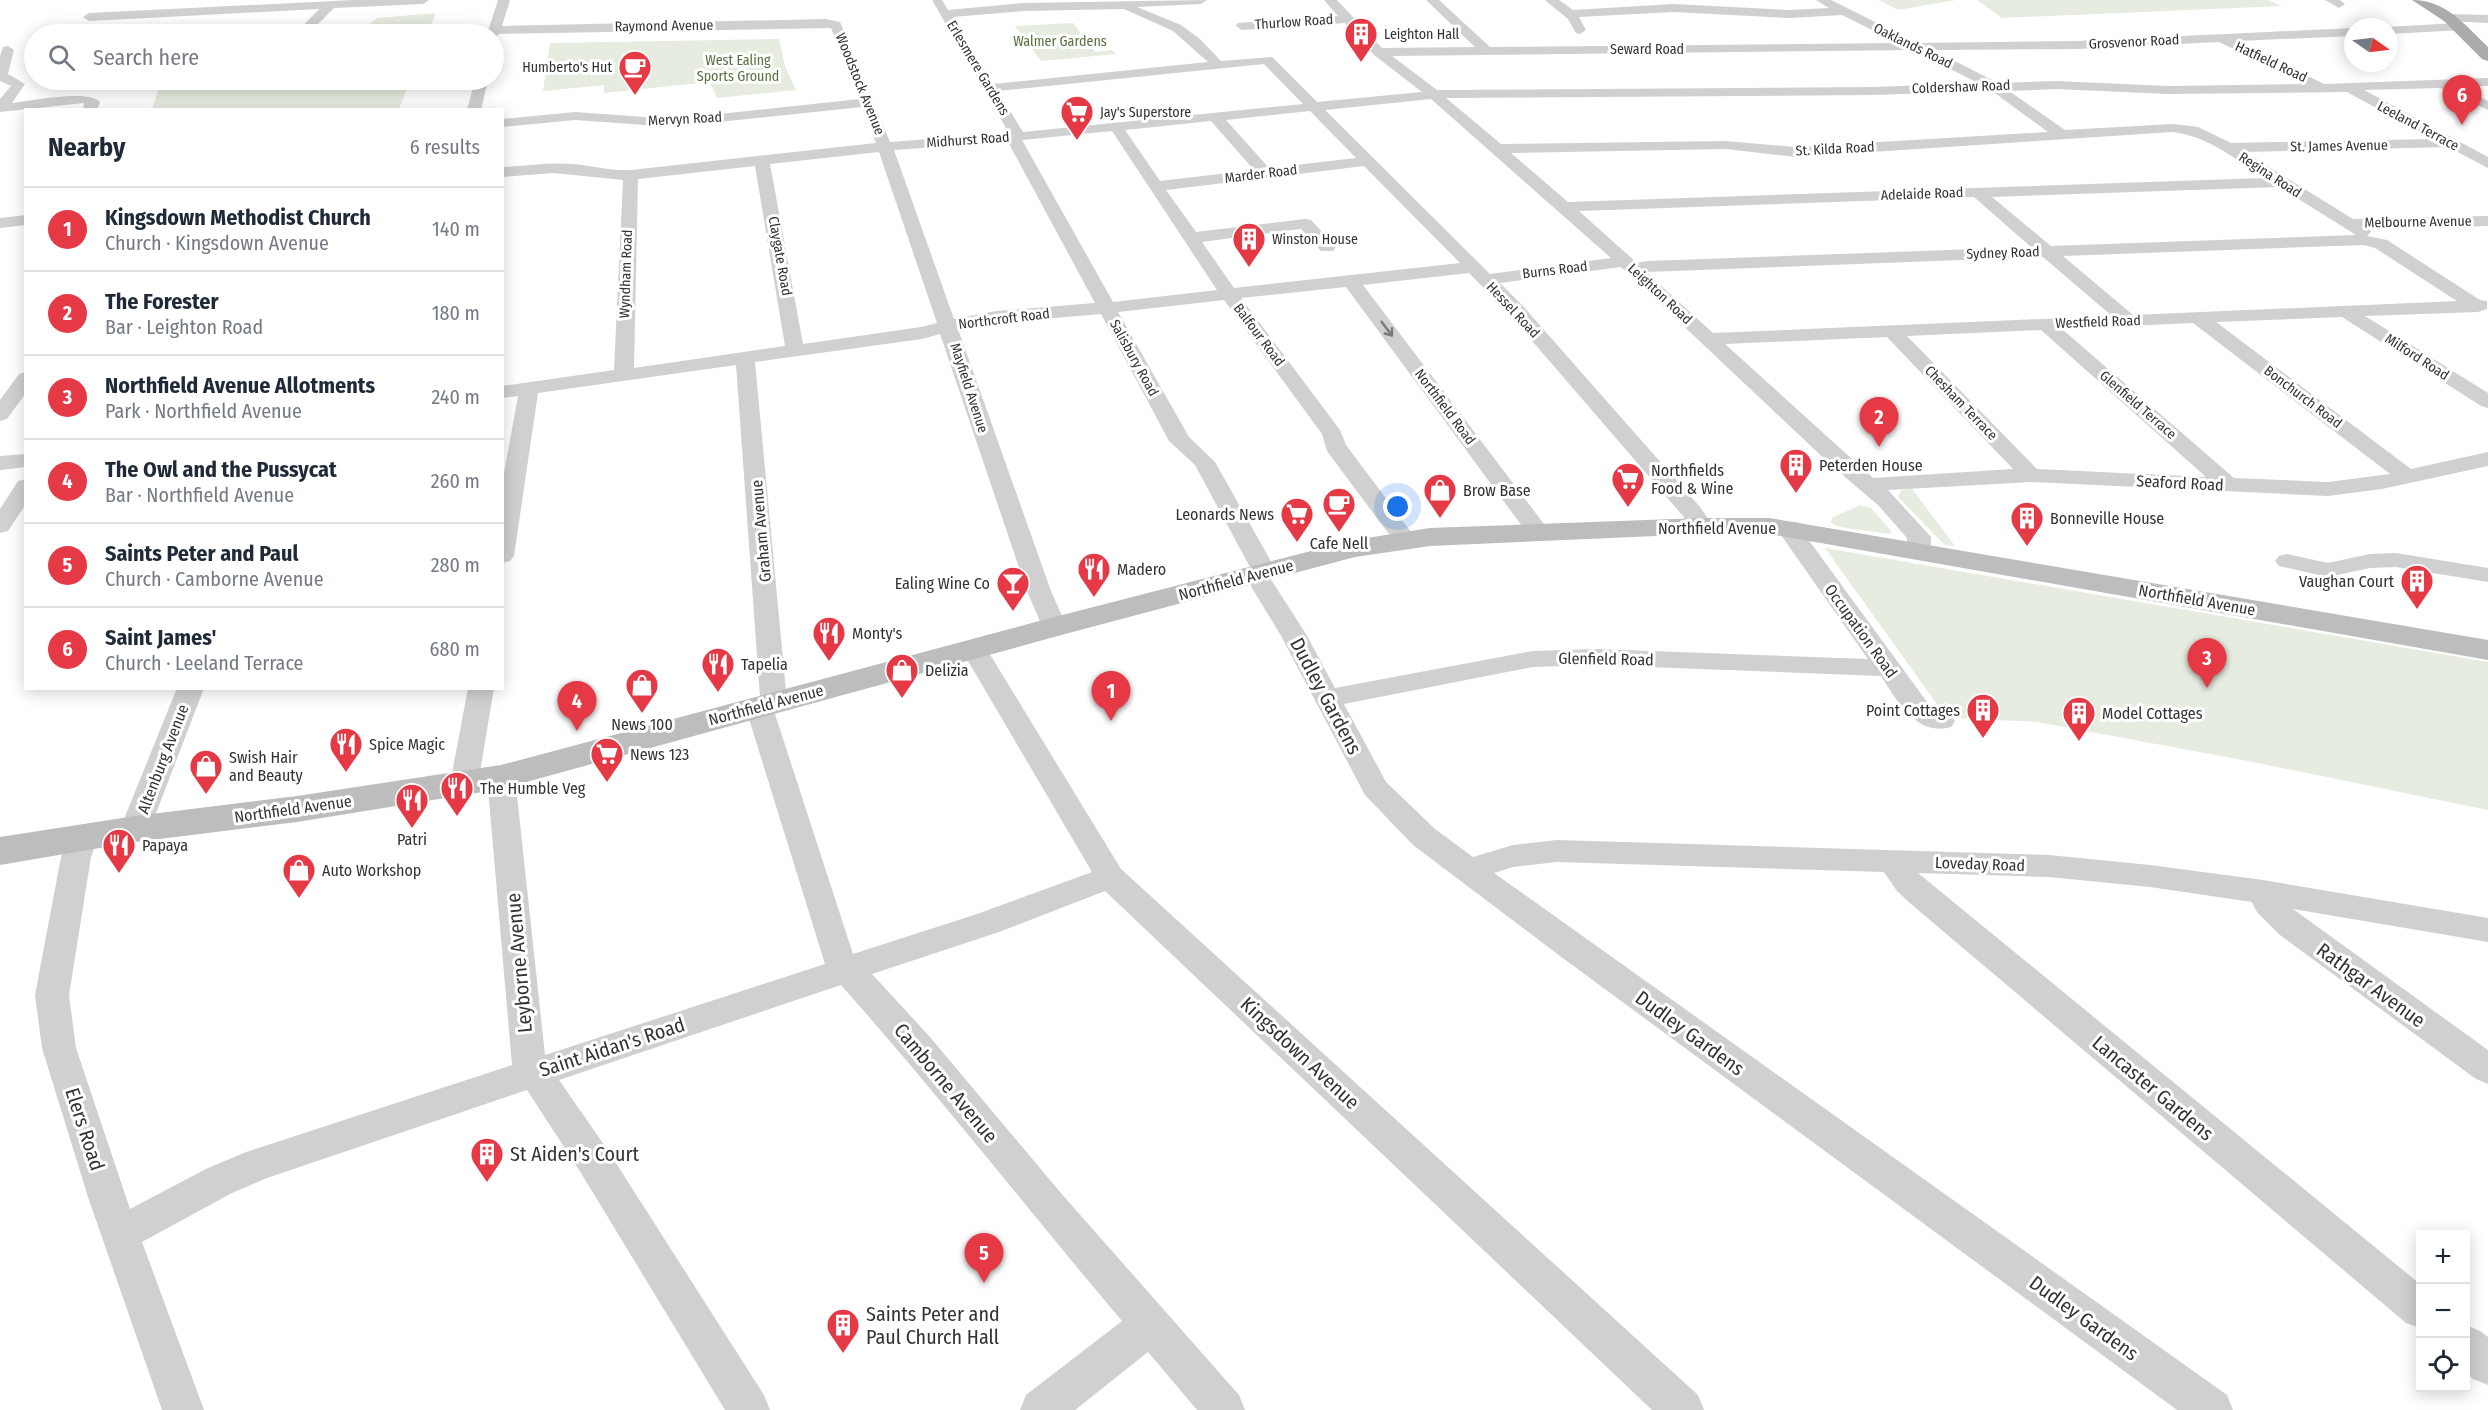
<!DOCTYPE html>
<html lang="en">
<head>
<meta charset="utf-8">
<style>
	:root { --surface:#fff; --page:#f2f2f3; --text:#1f2937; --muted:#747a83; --line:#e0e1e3; --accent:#e63946 }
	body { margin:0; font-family:"Fira Sans Condensed",sans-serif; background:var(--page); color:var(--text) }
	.controls { position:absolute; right:18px; bottom:18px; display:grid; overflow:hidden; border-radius:0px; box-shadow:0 3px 15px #0003 }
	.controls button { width:54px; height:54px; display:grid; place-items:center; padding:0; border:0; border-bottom:2px solid var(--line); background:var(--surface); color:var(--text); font:30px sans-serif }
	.compass { position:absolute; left:2344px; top:18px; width:54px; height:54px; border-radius:50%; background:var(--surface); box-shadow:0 3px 15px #0003; rotate:104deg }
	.you { position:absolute; left:1398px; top:507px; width:21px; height:21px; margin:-15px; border:4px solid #fff; border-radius:50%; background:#1a73e8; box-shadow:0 0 0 9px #1a73e833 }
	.badge { display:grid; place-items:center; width:39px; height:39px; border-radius:50%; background:var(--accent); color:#fff; font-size:20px; font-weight:700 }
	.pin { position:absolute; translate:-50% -50px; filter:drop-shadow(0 2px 3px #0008) }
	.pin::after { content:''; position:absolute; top:32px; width:21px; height:18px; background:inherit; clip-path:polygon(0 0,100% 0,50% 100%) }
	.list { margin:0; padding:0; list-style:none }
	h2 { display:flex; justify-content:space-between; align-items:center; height:78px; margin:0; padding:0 24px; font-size:26px }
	h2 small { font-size:20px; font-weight:400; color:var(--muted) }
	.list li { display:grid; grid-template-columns:39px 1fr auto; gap:18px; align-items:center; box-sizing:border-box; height:84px; padding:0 24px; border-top:2px solid var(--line) }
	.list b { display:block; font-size:22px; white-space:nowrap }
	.list p { margin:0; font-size:20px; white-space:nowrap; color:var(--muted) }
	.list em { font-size:20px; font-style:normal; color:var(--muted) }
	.icon { flex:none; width:33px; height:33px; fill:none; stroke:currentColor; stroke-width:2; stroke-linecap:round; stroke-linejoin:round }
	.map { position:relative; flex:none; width:2488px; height:1410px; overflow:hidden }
	.search { position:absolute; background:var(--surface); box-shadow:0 3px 15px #0003; left:24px; top:24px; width:480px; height:66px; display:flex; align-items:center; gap:15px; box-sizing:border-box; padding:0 21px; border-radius:33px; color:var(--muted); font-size:22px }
	.panel { position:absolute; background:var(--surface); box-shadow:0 3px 15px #0003; left:24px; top:108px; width:480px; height:582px; border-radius:0px }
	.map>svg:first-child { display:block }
	.green { fill:#e6ecdf }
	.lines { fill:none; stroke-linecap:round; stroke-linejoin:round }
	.minor { fill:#d0d0d0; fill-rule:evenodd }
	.secondary { fill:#bdbdbd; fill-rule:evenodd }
	.primary { fill:#ababab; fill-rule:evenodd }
	.oneway { stroke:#7a7a7a }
	.labels { text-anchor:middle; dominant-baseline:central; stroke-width:6; stroke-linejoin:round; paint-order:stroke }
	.far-street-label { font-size:14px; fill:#333; stroke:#fff }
	.far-poi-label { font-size:14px; fill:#333; stroke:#fff; text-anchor:start }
	.far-park-label { font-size:14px; fill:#56703f; stroke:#fff }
	.poi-label { font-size:16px; fill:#333; stroke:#fff; text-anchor:start }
	.street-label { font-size:16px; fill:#333; stroke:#fff }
	.near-street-label { font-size:20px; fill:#333; stroke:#fff }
	.near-poi-label { font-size:20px; fill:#333; stroke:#fff; text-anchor:start }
</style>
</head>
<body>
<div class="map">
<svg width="2488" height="1410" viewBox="0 0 2488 1410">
	<rect width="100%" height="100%" fill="#fff"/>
	<path class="green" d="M1879 0H1956L1898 10Z
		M1977 0H2269L2281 6 2002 18Z
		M436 13 427 34H357L377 18Z
		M1073 23 1095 52 1112 50 1116 54 1041 61 1015 26Z
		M779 39 785 66 796 90 717 98 710 82 604 93V85L543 91 550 43Z
		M162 80H410L399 109H152Z
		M1912 489 1955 546 1945 545 1898 497 1901 490Z
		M1860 505 1871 508 1891 531 1890 534 1840 527 1831 523 1832 518Z
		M1825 548 2488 662V810L2248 761 2037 722 1955 718 1944 714Z"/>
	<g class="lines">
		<path class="minor" d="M353 0H429L423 4 334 8 308 34H295L319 9 89 21 83 17 89 13Z
			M498 0H510L502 26 826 19 840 22 890 142 1009 133 932 0H942L948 10 1024 3 1207 0 1201 4 1137 7 1181 25 1200 39 1221 61 1272 57 1317 102 1422 92 1374 55 1345 23 1242 30 1236 26 1238 23 1338 16 1324 0H1337L1382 48 1475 47 1426 0H1439L1490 47 1898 43 1842 15 1790 18 1673 12 1579 17 1586 30 1580 34 1576 33 1568 19 1545 0H1559L1573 10 1673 4 1790 10 1829 8 1816 0H1831L1917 43 2077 41 2353 28V36L2238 41 2324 84 2488 78V86L2459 87 2488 101V110L2440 88 2364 90 2488 157V168L2448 147 2245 152 2353 219 2488 216V226L2369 229 2371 232 2367 236 2387 240 2480 300 2487 301V309L2478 312 2365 316 2488 393V408L2481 406 2342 317 2216 322 2411 469 2488 452V466L2382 489 2328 496 2031 482 1888 490 1931 537V552L1927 557 1919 559 1911 557 1907 552V538L1879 506 1831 465 1621 267 1500 283 1523 306 1700 507 1713 526 1709 531 1701 533 1693 531 1683 516 1509 314 1469 273 1363 285 1550 532 1546 537 1538 539 1530 537 1346 287 1241 298 1340 430 1346 445 1417 540 1413 545 1405 547 1397 545 1327 451 1322 434 1224 300 1118 312 1189 437 1215 462 1277 572 1270 578 1306 634 1335 688 1533 651 1596 649 1868 659 1781 535 1787 524 1795 522 1803 524 1807 529 1805 535 1927 702C1936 709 1949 712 1955 721L1951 727C1916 737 1897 700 1881 676L1596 665 1533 667 1344 704 1386 782 1435 829 1473 857 1513 845 1557 840 2049 855 2150 865 2263 880 2488 918V942L2293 909 2488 1050V1084L2476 1079 2280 935 2257 912 2252 902 2150 887 2049 877 1918 873 2420 1284V1328L2406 1323 1911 904 1897 891 1884 872 1557 862 1513 867 1494 873 2227 1395 2233 1410H2177L1560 956 1413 845 1365 795 1280 634 1244 575 1251 569 1195 465 1169 441 1101 314 996 323 958 329 1051 591 1067 627 1063 633 1054 635 1045 633 1027 591 940 334 922 339 755 362 787 702 784 708 774 711 853 954 977 914 1092 872 961 649 965 643 974 641 983 643 1121 869 1698 1395 1704 1410H1652L1105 891 999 932 872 974 930 1037 1060 1192 1239 1395 1245 1410H1197L1148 1352 1075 1410H1020L1026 1395 1122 1321C1028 1210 938 1094 841 985L559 1080 607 1149 764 1395 770 1410H725L581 1173 527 1090 267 1178 232 1193 142 1242 204 1410H162L88 1197 42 1048 35 995 61 857 72 830 83 827 94 830 98 838 91 857 69 995 76 1048 130 1209 206 1169 246 1152 512 1065 487 777 491 770 501 767 511 770 515 777 545 1055 825 964 745 706 749 700 760 697 736 365 538 393 514 556 510 561 502 563V484L518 396 502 398V386L614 370 623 180 554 173 502 177V167C526 166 550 162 574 164 594 166 611 171 631 170L876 143 862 107 673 127 575 120 502 127V119L575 112 673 119 859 99 831 28 499 34 494 38V34H487ZM1124 9 1173 31 1208 62 993 84 953 17 1024 11ZM2219 42 2306 84 2168 86 2057 81 1998 83 1933 50 2077 49ZM1913 50 1978 83 1873 87 1437 90 1392 56ZM1264 64 1303 104 1023 132 998 91ZM2057 89 2168 94 2347 92 2433 139 2231 143 2198 127 2173 124 2065 130 2009 91ZM1992 91 2048 132 1796 147 1726 141 1501 144 1446 98 1873 95ZM1431 99 1611 258 1490 274 1325 110ZM1310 111 1356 158 1269 168 1226 120ZM1211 121 1254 170 1160 181 1125 130ZM1112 131 1217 290 1113 302 1022 140ZM2173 132C2208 136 2236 160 2265 178L1568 202 1511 153 1726 149 1796 157ZM1008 142 1095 303 996 311 954 319 894 150ZM879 152 937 323 921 327 803 344 770 164ZM755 166 785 346 634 368 638 179ZM1364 166 1460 263 1234 288 1202 242 1301 229 1321 251H1333L1336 247 1311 220 1305 219 1196 232 1166 190ZM2279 187 2356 235 2051 246 1992 197ZM1974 197 2031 247 1648 261 1637 263 1579 211ZM2363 245 2375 248 2457 301 2133 315 2063 256ZM2043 257 2112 316 1713 333 1646 272ZM2193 323 2390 474 2328 482 2234 478 2062 329ZM2041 330 2206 477 2037 469 1907 336ZM1887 337 2013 469 1873 478 1725 344Z
			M2325 0H2340L2345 4 2339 8Z
			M2449 14 2488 15V23L2445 21 2443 18Z
			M2458 23 2464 27 2462 30 2389 34V27H2386Z
			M8 46 14 50 8 74 25 84 12 103C31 101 88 89 100 102L97 110H83L84 103 0 112V99L11 86 0 81V56L3 47Z
			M475 80H488L481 110H467Z
			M26 215V225L0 228V218Z
			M26 372V393L7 419 0 421V400L19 374Z
			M26 454V467L0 470V456Z
			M26 479V504L8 531 0 533V509L18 481Z
			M2396 553 2488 568V582L2396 567 2370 568 2328 577 2279 566 2275 561 2279 556 2287 554 2328 563 2370 554Z
			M177 688H204L150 829 145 837 135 840 125 837 120 829Z
			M468 688H494L478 784 474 791 464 794 454 791 450 784Z
			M2466 1325 2480 1331 2488 1337V1385L2473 1379 2466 1372Z"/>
		<path class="secondary" d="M1701 518H1769L2488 640V660L1769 534H1701L1430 546 1355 557 1065 634 501 789 297 822 135 842 0 865V837L135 816 297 796 501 765 1043 620 1354 540 1430 528Z"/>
		<path class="primary" d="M2412 0C2446 0 2465 25 2488 47V61L2482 59 2444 21Z"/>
	</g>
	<defs><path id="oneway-shaft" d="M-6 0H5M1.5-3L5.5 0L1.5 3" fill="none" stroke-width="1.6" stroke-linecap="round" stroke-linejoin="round" transform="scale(1.5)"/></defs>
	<use class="oneway" href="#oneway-shaft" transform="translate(1387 329) rotate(53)"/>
	<defs>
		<symbol id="building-pin" viewBox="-11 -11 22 30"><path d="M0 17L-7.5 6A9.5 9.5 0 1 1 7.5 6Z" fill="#e63946" stroke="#fff"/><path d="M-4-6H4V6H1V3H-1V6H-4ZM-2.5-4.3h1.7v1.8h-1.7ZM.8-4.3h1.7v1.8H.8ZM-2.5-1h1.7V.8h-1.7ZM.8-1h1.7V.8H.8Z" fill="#fff"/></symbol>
		<symbol id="cafe-pin" viewBox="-11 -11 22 30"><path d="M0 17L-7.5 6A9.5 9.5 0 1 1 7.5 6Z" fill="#e63946" stroke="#fff"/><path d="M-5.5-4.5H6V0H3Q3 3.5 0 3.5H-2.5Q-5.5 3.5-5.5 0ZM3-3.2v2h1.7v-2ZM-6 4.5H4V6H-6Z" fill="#fff"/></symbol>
		<symbol id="supermarket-pin" viewBox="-11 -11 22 30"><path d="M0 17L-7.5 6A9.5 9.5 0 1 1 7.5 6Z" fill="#e63946" stroke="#fff"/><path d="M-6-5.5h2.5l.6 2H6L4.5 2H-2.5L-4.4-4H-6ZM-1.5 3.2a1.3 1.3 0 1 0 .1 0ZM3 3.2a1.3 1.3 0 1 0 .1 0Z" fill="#fff"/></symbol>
		<symbol id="shop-pin" viewBox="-11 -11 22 30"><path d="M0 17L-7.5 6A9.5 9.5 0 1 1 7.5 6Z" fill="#e63946" stroke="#fff"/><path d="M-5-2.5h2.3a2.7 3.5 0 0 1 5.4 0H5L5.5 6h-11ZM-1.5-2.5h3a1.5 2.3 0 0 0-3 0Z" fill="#fff"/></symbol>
		<symbol id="restaurant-pin" viewBox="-11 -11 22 30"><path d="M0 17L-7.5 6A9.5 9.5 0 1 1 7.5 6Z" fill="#e63946" stroke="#fff"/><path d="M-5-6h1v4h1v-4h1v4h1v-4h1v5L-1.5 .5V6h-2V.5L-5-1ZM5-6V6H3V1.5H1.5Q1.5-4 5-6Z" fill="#fff"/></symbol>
		<symbol id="bar-pin" viewBox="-11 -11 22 30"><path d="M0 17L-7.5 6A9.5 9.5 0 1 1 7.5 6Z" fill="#e63946" stroke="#fff"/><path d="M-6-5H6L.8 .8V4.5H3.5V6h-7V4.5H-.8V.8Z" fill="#fff"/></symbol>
	</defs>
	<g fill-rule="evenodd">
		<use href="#building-pin" x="1342" y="15" width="38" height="52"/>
		<use href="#cafe-pin" x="616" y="48" width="38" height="52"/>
		<use href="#supermarket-pin" x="1058" y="93" width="38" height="52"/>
		<use href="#building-pin" x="1230" y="220" width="38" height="52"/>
		<use href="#building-pin" x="1777" y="446" width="38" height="52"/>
		<use href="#supermarket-pin" x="1609" y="460" width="38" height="52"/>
		<use href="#shop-pin" x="1421" y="471" width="38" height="52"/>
		<use href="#cafe-pin" x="1320" y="485" width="38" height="52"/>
		<use href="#supermarket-pin" x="1278" y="495" width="38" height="52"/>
		<use href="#building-pin" x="2008" y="499" width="38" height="52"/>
		<use href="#restaurant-pin" x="1075" y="550" width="38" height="52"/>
		<use href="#building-pin" x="2398" y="562" width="38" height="52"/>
		<use href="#bar-pin" x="994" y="564" width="38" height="52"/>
		<use href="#restaurant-pin" x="810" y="614" width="38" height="52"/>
		<use href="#restaurant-pin" x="699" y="645" width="38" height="52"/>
		<use href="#shop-pin" x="883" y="651" width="38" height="52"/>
		<use href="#shop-pin" x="623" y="666" width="38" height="52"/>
		<use href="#building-pin" x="1964" y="691" width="38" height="52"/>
		<use href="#building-pin" x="2060" y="694" width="38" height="52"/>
		<use href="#restaurant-pin" x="327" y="725" width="38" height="52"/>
		<use href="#supermarket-pin" x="588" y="735" width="38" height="52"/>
		<use href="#shop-pin" x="187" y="747" width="38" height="52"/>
		<use href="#restaurant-pin" x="438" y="769" width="38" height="52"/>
		<use href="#restaurant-pin" x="393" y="781" width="38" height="52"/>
		<use href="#restaurant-pin" x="100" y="826" width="38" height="52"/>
		<use href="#shop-pin" x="280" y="851" width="38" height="52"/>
		<use href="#building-pin" x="468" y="1135" width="38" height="52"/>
		<use href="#building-pin" x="824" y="1306" width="38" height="52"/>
	</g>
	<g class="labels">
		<g class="far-street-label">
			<text transform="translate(1294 22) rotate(-4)">Thurlow Road</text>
			<text transform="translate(664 26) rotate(-1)">Raymond Avenue</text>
			<text transform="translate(2134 42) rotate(-3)">Grosvenor Road</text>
			<text transform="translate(1913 46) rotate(26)">Oaklands Road</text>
			<text x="1647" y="49">Seward Road</text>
			<text transform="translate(2271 62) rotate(25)">Hatfield Road</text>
			<text transform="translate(978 68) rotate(59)">Erlesmere Gardens</text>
			<text transform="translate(860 84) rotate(68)">Woodstock Avenue</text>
			<text transform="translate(1961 87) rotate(-2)">Coldershaw Road</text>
			<text transform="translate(685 119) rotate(-3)">Mervyn Road</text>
			<text transform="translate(2418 126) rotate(28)">Leeland Terrace</text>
			<text transform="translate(968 140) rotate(-4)">Midhurst Road</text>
			<text transform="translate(2339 146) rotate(-1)">St. James Avenue</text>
			<text transform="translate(1835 149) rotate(-3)">St. Kilda Road</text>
			<text transform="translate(1261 174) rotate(-7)">Marder Road</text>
			<text transform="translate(2270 175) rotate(33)">Regina Road</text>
			<text transform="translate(1922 194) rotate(-2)">Adelaide Road</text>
			<text transform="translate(2418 222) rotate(-1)">Melbourne Avenue</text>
			<text transform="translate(2003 253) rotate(-2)">Sydney Road</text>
			<text transform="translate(780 256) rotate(80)">Claygate Road</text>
			<text transform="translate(1555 270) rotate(-7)">Burns Road</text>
			<text transform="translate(626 274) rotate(-88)">Wyndham Road</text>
			<text transform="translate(1660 294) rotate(43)">Leighton Road</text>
			<text transform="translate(1513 310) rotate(47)">Hessel Road</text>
			<text transform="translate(1004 319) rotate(-7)">Northcroft Road</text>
			<text transform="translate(2098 322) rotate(-2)">Westfield Road</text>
			<text transform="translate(1259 335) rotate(53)">Balfour Road</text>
			<text transform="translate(2417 357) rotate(33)">Milford Road</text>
			<text transform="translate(1134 358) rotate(61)">Salisbury Road</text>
			<text transform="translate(969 388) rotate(72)">Mayfield Avenue</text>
			<text transform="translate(2303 397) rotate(37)">Bonchurch Road</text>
			<text transform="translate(1961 403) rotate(46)">Chesham Terrace</text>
			<text transform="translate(2138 405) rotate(41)">Glenfield Terrace</text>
			<text transform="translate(1445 407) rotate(53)">Northfield Road</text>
		</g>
		<g class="far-poi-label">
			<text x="1384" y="34">Leighton Hall</text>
			<text x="612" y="67" text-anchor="end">Humberto's Hut</text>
			<text x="1100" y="112">Jay's Superstore</text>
			<text x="1272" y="239">Winston House</text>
		</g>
		<g class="far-park-label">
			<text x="1060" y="41">Walmer Gardens</text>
			<text x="738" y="60">West Ealing<tspan x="738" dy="16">Sports Ground</tspan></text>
		</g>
		<g class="poi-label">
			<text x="1819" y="465">Peterden House</text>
			<text x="1651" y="470">Northfields<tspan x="1651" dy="18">Food &amp; Wine</tspan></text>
			<text x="1463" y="490">Brow Base</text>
			<text x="1274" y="514" text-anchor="end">Leonards News</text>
			<text x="2050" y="518">Bonneville House</text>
			<text x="1339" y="543" text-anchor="middle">Cafe Nell</text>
			<text x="1117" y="569">Madero</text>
			<text x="2394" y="581" text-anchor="end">Vaughan Court</text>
			<text x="990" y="583" text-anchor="end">Ealing Wine Co</text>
			<text x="852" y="633">Monty's</text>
			<text x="741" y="664">Tapelia</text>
			<text x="925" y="670">Delizia</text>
			<text x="1960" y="710" text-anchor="end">Point Cottages</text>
			<text x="2102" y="713">Model Cottages</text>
			<text x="642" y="724" text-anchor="middle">News 100</text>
			<text x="369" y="744">Spice Magic</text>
			<text x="630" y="754">News 123</text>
			<text x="229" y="757">Swish Hair<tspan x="229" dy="18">and Beauty</tspan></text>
			<text x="480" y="788">The Humble Veg</text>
			<text x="412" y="839" text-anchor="middle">Patri</text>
			<text x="142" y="845">Papaya</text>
			<text x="322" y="870">Auto Workshop</text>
		</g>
		<g class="street-label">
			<text transform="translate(2180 483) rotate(3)">Seaford Road</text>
			<text x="1717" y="528">Northfield Avenue</text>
			<text transform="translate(761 531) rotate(-95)">Graham Avenue</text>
			<text transform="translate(1236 580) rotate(-15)">Northfield Avenue</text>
			<text transform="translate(2197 600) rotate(10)">Northfield Avenue</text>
			<text transform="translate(1861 631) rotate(54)">Occupation Road</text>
			<text transform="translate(1606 659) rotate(1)">Glenfield Road</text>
			<text transform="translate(766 705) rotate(-15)">Northfield Avenue</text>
			<text transform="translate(163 759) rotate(-69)">Altenburg Avenue</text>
			<text transform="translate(293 809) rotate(-8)">Northfield Avenue</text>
			<text transform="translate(1980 864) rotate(2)">Loveday Road</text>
		</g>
		<g class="near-street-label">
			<text transform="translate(1326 696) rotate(62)">Dudley Gardens</text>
			<text transform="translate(519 963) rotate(-95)">Leyborne Avenue</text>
			<text transform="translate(2371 985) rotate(36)">Rathgar Avenue</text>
			<text transform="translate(1690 1033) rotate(36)">Dudley Gardens</text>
			<text transform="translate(612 1047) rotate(-18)">Saint Aidan's Road</text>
			<text transform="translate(1300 1053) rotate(43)">Kingsdown Avenue</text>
			<text transform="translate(946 1083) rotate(50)">Camborne Avenue</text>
			<text transform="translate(2153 1088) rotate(40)">Lancaster Gardens</text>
			<text transform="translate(85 1129) rotate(72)">Elers Road</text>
			<text transform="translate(2084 1318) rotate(36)">Dudley Gardens</text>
		</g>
		<g class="near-poi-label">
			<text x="510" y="1154">St Aiden's Court</text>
			<text x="866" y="1314">Saints Peter and<tspan x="866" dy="23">Paul Church Hall</tspan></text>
		</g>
	</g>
</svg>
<div class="controls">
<button>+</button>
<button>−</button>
<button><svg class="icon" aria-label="locate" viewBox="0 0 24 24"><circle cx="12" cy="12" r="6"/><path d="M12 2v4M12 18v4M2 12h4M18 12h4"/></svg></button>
</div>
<svg class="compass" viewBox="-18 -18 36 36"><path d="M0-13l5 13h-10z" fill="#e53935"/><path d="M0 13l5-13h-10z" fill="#747a83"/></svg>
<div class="you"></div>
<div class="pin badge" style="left:1111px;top:721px">1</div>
<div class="pin badge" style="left:1879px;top:447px">2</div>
<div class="pin badge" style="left:2207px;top:688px">3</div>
<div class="pin badge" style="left:577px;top:731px">4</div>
<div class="pin badge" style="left:984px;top:1283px">5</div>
<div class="pin badge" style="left:2462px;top:125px">6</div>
<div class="search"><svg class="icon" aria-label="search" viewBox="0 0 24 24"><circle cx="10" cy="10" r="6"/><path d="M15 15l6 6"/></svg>Search here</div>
<section class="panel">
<h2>Nearby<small>6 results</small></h2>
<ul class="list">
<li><span class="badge">1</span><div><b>Kingsdown Methodist Church</b><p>Church · Kingsdown Avenue</p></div><em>140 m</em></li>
<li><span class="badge">2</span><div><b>The Forester</b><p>Bar · Leighton Road</p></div><em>180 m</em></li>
<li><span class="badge">3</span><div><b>Northfield Avenue Allotments</b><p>Park · Northfield Avenue</p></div><em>240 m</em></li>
<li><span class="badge">4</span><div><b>The Owl and the Pussycat</b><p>Bar · Northfield Avenue</p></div><em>260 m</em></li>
<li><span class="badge">5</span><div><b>Saints Peter and Paul</b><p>Church · Camborne Avenue</p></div><em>280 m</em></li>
<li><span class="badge">6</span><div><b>Saint James'</b><p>Church · Leeland Terrace</p></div><em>680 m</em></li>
</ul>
</section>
</div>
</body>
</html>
